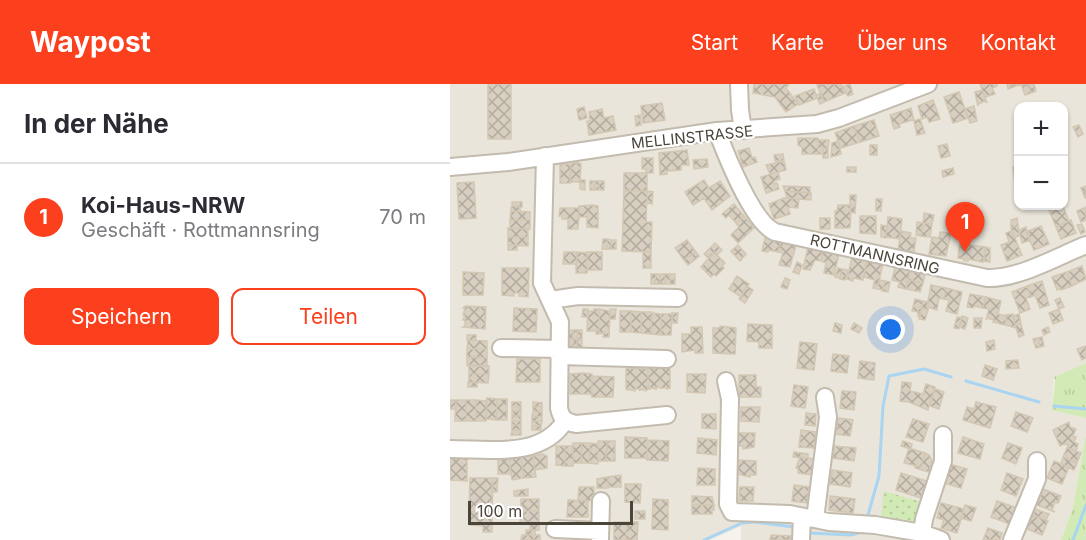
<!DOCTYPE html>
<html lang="de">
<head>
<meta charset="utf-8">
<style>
	:root { --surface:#fff; --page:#f2f2f3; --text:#2b2b33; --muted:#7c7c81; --line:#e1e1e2; --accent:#fc3f1d }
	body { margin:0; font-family:Inter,sans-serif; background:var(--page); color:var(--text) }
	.controls { position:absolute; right:18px; top:18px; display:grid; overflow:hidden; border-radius:12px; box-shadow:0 2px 4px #0004 }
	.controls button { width:54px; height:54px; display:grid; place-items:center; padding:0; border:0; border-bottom:2px solid var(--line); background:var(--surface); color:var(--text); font:30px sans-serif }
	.scale { position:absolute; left:18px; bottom:15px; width:165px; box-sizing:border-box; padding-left:6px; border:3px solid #4b4439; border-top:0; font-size:16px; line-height:21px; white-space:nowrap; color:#4b4439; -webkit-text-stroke:4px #fff; paint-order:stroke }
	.you { position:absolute; left:441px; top:246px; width:21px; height:21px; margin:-15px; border:4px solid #fff; border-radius:50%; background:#1a73e8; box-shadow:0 0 0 9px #1a73e833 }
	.badge { display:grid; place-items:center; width:39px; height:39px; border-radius:50%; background:var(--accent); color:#fff; font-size:20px; font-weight:700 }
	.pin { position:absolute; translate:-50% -50px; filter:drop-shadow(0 2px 3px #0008) }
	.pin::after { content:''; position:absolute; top:32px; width:21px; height:18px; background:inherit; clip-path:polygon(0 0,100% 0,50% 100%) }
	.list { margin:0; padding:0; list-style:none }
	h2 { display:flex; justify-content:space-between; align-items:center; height:78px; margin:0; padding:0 24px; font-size:26px }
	h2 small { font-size:20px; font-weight:400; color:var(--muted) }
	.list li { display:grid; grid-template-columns:39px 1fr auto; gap:18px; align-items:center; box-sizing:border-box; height:108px; padding:0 24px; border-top:2px solid var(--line) }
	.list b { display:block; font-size:22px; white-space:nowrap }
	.list p { margin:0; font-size:20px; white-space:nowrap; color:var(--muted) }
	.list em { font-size:20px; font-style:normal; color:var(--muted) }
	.actions { display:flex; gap:12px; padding:18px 24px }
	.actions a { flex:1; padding:14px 0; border:2px solid var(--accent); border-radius:12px; text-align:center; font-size:21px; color:var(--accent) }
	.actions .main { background:var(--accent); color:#fff }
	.map { position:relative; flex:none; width:636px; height:456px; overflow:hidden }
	header { display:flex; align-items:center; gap:36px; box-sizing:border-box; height:84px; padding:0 30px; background:var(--accent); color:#fff }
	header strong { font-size:28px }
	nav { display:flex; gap:33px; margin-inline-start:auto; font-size:21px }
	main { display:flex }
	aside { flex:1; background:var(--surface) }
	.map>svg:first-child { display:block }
	.residential { fill:#eae5da; fill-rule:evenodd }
	.grass { fill:url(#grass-tufts) }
	.park { fill:url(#park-dots) }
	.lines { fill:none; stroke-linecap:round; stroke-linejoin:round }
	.stream { stroke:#a9d4f2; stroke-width:3 }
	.building { fill:url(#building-cross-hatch); stroke:#d3c7b4; stroke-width:1.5 }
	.minor-casing { stroke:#c2bbae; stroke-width:20 }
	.minor { stroke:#fff; stroke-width:16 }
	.labels { text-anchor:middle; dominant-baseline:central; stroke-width:4.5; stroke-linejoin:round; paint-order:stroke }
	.street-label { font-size:15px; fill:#4b4439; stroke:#fff }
</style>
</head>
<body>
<header>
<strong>Waypost</strong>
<nav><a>Start</a><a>Karte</a><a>Über uns</a><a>Kontakt</a></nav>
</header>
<main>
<aside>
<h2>In der Nähe<small></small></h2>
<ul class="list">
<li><span class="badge">1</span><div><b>Koi-Haus-NRW</b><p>Geschäft · Rottmannsring</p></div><em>70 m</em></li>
</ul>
<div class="actions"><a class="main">Speichern</a><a>Teilen</a></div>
</aside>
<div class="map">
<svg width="636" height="456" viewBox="0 0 636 456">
	<defs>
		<pattern id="grass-tufts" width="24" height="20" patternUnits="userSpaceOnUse" patternTransform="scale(1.5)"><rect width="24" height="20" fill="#d2eab5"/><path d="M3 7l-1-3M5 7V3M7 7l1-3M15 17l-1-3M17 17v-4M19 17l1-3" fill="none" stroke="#b6ca9c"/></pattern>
		<pattern id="park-dots" width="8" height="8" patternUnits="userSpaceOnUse" patternTransform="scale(1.5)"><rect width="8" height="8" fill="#d2eab5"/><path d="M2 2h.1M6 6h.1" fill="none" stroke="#b6ca9c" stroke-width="1.8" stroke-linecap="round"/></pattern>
		<pattern id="building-cross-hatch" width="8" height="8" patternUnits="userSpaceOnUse" patternTransform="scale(1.5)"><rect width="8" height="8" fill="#d8cfc1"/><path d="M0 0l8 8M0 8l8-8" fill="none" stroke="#b1aa9e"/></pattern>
	</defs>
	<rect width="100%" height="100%" fill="#f6f3ec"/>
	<path class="residential" d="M0 0H636V279L604 293 602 325 636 334V350L623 423 611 456H291V442L260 456H0ZM568 22H614V122H568Z"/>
	<path class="grass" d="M636 279V334L602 326 605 296 604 293Z
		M636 350V456H611L623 423Z"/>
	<path class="park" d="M434 407 475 419 466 441 432 437 431 433Z"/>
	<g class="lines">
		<path class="stream" d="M516 297 589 318
			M604 322 636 325
			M418 431 429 392 433 322 439 292 474 285 501 293
			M359 449 401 451 412 448
			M254 456 292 439 305 438 344 443
			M623 456 636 421"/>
	</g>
	<path class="building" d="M38 0H61V55H38Z
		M304 0H339L336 4 348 20 336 28 325 13 303 9Z
		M370 0H391L395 9 374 18 367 1Z
		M400 0 403 10 398 12 392 3Z
		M530 0H547V2L542 4 545 10 535 13Z
		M557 0H571L558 5Z
		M571 0H578L581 9 575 11Z
		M578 0H584L586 7 581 9Z
		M364 5 367 14 349 21 345 12Z
		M532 6 537 19 535 17 528 20V22L525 8Z
		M509 8 518 34 503 39 494 13Z
		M371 9 374 18 370 20 366 11Z
		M483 16 490 35 479 38 477 33 472 35 468 22Z
		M212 19 215 36 193 39 191 22Z
		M524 22 527 37 520 39 515 25Z
		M134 23 137 34 129 36 127 25Z
		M461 24 464 36 459 37 456 26Z
		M152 25 154 34 163 32 166 46 139 51 137 37H140L139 28Z
		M456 26 459 37 449 40 450 43 444 45 440 31Z
		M190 31 191 41 186 42 185 32Z
		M470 35 475 49 467 51 464 37Z
		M424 36 429 52 410 58 404 42Z
		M629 41 633 50 628 53 623 43Z
		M404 42 410 58 391 64 385 49Z
		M348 54H368V70H352V63L348 61Z
		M368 56H379L378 65 373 64V70H368Z
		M388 57 391 70 381 73 382 59Z
		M497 60 500 72 491 74 488 62Z
		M420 61H427V71H420Z
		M299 64 302 74 305 73 307 78 293 83 288 67Z
		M373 64 378 65V74H373Z
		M237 66 239 81H231V86L217 87V90L210 91 209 69Z
		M333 70 334 76 325 77 324 71Z
		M192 74H203V89H196V85H192Z
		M257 75 258 83 244 85 243 76Z
		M334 77 336 86 320 90 316 81Z
		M126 78 131 80 130 98H120L121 80Z
		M116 80H121L120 99H110V81Z
		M397 83H406V88H397Z
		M563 83H568V101H565Z
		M503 84 504 90 493 93 492 87Z
		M328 88 330 95 324 97 325 100 327 99 329 105 316 109 311 93Z
		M174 89H197V107H174Z
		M130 96H135V106L130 105Z
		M254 96 259 104 270 97 280 112 262 126 254 114 243 121 235 108Z
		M140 97H145L144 106H140Z
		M145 97H149V106H144Z
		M149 97H154V106H149Z
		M24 98 26 134 9 135 7 99Z
		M333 102 360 103V109L335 107Z
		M636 102V114H635L631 104Z
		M174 107H197L196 138H202L201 168 172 167Z
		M197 107 203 108 202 120 197 119Z
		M335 107 361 109V116L337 114Z
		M400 111H406L405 129 400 128Z
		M334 114 349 115 348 124 338 123 340 130 324 135 319 120Z
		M426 115H432L431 127H426Z
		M62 118H72V123L62 122Z
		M284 120 294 132 286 139 279 131 276 134 272 130Z
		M143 121 148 122V144L137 143V133H129L128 145 129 122Z
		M388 121H401L400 144H385V127H387Z
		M62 122 70 123V128L61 127V123Z
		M129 122 128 145H118V135H112V132H109L110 124H129Z
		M613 122 619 137 606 143 599 126Z
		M636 123V136L631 138 627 127Z
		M61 127 80 128V136H60Z
		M474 129 484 131 482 140 473 139Z
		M294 132 304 144 288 159 281 151 289 143 286 139Z
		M410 132H426V150L410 149Z
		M438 133 452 135 450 155 436 153Z
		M370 134H380V145H370Z
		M567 134 568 141 561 144V136Z
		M60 136H80V145L58 144H60Z
		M621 136 626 149 611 155 606 143Z
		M467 138 473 139 471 152 466 151Z
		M473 139 482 140 480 153 471 152Z
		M632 140 635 148 631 150 627 141Z
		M431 141 437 142 436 154 431 153Z
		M568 141 569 152 564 154 561 144Z
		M507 142 513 143 511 155H506Z
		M591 142 599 160 584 166 576 148Z
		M576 143 580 156 572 159 569 146Z
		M58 144 80 145H78V153H58Z
		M513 146H520L518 156 511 155Z
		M451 147 461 149 460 154H466L464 168 448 166Z
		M562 147 572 171 557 177 551 161 559 158 556 149Z
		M490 148 501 149 496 172 479 170 482 153 489 154Z
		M58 153H78V162L58 161Z
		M315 154 331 157 328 168 318 166V168L312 167Z
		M153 155H157V165H152Z
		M157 155 161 156V165H157Z
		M161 156H166V165H161Z
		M237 156 246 168 234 176 225 164Z
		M331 157 346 161 340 183 329 181 333 169 328 168Z
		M265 159 272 166 267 171 264 168 258 174 254 170Z
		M510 160 536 163 533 178 518 175V177H514V175L508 174Z
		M58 161H67V166H58Z
		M288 161 296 170 290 177 281 167Z
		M358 163 373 167 371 177 365 176 360 186 353 185Z
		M535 164H540V178L534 177Z
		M373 167 389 170 384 191 374 189 376 179 371 177Z
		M114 168H127L126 186V180H113Z
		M127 168 137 169V189H126Z
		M137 168H152V186H137Z
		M193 168H201V184H193Z
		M246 168 249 172 238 181 234 176Z
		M264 168 275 179 272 182 274 184 266 192 264 190 261 193 251 183Z
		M402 173 417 177 413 196 404 194 403 197 397 195Z
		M417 177 433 180 428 201 424 200 425 196 414 193Z
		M347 178 352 181 349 190 343 188Z
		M632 182 636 195 622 202 617 188Z
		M445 183 460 187 456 205 448 203 450 198 442 196Z
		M52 184H79L78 213 69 212V209H64V212L52 211Z
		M388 184 392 185 390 194 385 193Z
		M392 185 398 186 395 196 390 195Z
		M460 187 475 190 473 199 458 196Z
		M13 188 34 189 33 211H13Z
		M617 188 622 202 611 206V204L607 206 602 193Z
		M201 190H206L205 200H201Z
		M206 190H210V200H205Z
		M210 190H215V200H210Z
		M215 190H220V200H215Z
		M220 190H225V200H220Z
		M287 192 299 200 291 213 279 205Z
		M335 194 340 196 337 205 331 203Z
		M430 196 435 197 433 206 423 204 424 199 428 201Z
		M458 196 473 199 470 208 456 205Z
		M435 197 440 198 438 208 432 207Z
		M592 197 599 221 590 224 585 211 581 213 577 202Z
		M481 201 496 204 494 215 489 214 487 226 477 223Z
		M297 202 303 206 295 219 289 215Z
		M577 202 581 213 576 214 580 225 570 229 562 208Z
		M496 204 512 208 507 230 496 227 499 216 494 215Z
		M520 210 536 213 533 224 524 222 523 224 517 223Z
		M536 213 551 217 548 230 557 232 555 241 543 238 544 236 537 234 536 236 539 225 533 224Z
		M610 214 614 223 609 225 605 216Z
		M465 215 473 217 470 232H468V228L462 227Z
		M473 217 478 218V226L472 224Z
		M473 217 472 224 478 226 475 236 469 235Z
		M15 222 36 223 35 245 13 243 15 242V236H13L15 231H13L15 224H13Z
		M64 224 87 225 86 248 63 247Z
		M133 225H138L137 233H132Z
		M144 225H149V250H146V247H137L138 227H144Z
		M149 225 160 227 159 253H153L154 249 149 250Z
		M160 225H166L165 235H160Z
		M609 225 613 236 603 240 599 229Z
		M170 227H181V248H170Z
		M181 227 191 228V249L181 248Z
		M191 228H202L201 250 191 249Z
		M202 229 211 230V251L201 250Z
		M222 229H228L227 239H222Z
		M211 230H222L221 251H211Z
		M563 230 565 241 566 244 555 241 556 231Z
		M569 230 571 240 565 241 563 232Z
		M512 232 518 234 515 245 509 243Z
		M507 233 512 234 509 245 504 244Z
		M524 234H532L531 244H524Z
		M385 239 392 241 391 249 383 247Z
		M404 239 412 244 409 249 401 245Z
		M298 240 322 241V264H309V258L297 257Z
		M571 240 574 251 569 253 565 241Z
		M270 242 286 244 285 270 263 269V244H270Z
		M241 243H252L253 269H245V266L232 268V250H241Z
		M598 243 600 248 594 251 592 246Z
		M119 246H123V255H118Z
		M123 246H128L127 255H123Z
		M128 246H132V255H127Z
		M17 251H26V256H17Z
		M592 253 594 262 590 263 588 254Z
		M588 254 590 263 586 264 583 255Z
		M118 255H123V265H118Z
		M123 255H127V265H123Z
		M127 255H132V265H127Z
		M18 256 37 257V265H17Z
		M544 256 545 265 537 267 536 258Z
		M350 258 367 260 364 286 347 284Z
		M636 262V274L632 276 627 265Z
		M17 265H37V274L17 273Z
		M383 270 399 272 397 289 381 287Z
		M17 273 37 274V281L39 282 17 281Z
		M67 275H90V298H66Z
		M568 276 569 284 556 285V277Z
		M410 277 425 279 424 296 408 294Z
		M535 281 547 285 543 296 532 292Z
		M17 282H39V290H19V282Z
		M198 283H220V304L217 305V304H211V305V304L206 303V305L198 303 200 305H198Z
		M198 283V305L196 307 190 305V307L189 305H185V307L178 305V306L176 305V284L198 285Z
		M133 289 142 290V313L141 310H120V290Z
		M19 290H39L38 299 19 298Z
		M142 290V292L164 293 163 313H142Z
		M237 290H256L255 309 237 308Z
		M289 291H306V303H311V313H289Z
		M18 298 27 299V303H18Z
		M452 298 461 299 460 307 473 310 476 300 485 303 478 326 459 318 450 317Z
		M344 301 358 303 355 324 341 322Z
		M485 305 494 308 489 325 480 322Z
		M392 307 406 308 404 326 390 324Z
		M37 314 47 315 46 336 37 335 36 337Z
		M37 314 36 337H26V316L36 317Z
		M47 315H57V336H46Z
		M1 316H6V325H0Z
		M6 316H16V337H5Z
		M16 316H26V337H16Z
		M62 318H71V323H62Z
		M83 318 92 319V323H83Z
		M526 318 546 323 540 344 513 336 517 323 524 325Z
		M62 323H71V327H62Z
		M83 323H92V328H83Z
		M291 323H310L309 338 291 337Z
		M62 327H71V332H62Z
		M83 328H92V333L82 332Z
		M566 328 583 334 577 348 561 342Z
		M356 329 366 330 365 342 355 341Z
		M252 330H266V345L252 344Z
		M62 332H71V337H62Z
		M82 332 92 333V337H82Z
		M388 334 403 336 400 352 386 350Z
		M463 335 479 340 473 358 456 353Z
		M62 337H71V341H62Z
		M82 337H92L91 342H82Z
		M619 338 620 343 626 345 623 352 626 353 624 358 628 360 626 367 617 364 618 361 614 360 610 362 603 346Z
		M62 341H71V346H62Z
		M82 342H91V346H82Z
		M62 346H71V351H61Z
		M351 346 366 348 364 364 349 363Z
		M288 349H305L304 363 293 365V362H288Z
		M175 353 197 354V376L196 374H175Z
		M513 353 534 360 530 375 508 369Z
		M197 354V356L219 357 218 377 197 376Z
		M248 354 267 356 266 371 247 369Z
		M148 357H157L156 377H148V380Z
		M148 357V380L139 379 140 359 148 360Z
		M157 357H165V377H156Z
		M453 357 462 360 461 365 451 362Z
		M123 359V382H115V362H123Z
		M123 359H132L131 379H123V382Z
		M132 359H140L139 379H131Z
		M558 359 572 364 566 380 552 374Z
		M106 362H115V382L106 381Z
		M384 362 406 364 404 377 383 374Z
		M459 364 475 369 471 383 454 379Z
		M617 364 631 369 627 378 613 373Z
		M344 368 358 370V374L343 373Z
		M475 369 479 371 482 376 479 388 465 384V382L471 383Z
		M92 370 97 372V384L85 386 83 372Z
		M83 372 86 393 74 394 71 373Z
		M70 373H71L74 394 62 396 59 376Z
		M350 373 364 375 362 391 348 389V384H346Z
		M613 373 627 379 624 386 611 380Z
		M0 374H17V397L0 396Z
		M48 375H59L61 390H48Z
		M288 376 306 377V391H300V393L287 390Z
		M604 377 619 383 612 400 597 394Z
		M499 380 517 385 511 404 494 399Z
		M248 384 265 385V401H247Z
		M382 386 402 389 400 403 380 400Z
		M451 389 477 397 471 414 446 406Z
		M557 389 573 395 566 412 551 406Z
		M171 391V403H158V393Z
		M158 393V404H147V395Z
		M20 394H43L42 428 19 427Z
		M43 394H48L47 408H42Z
		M175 400H191L190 419 175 418Z
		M344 401 359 403 357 419 342 417Z
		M129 403H144V417L128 416Z
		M290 403H304L303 417H289Z
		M78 405V412H64V407Z
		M593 405 611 412 608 419 605 418 602 426 605 428 587 421Z
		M242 412 262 413 264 421H242Z
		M380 412 405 415 403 429 379 426Z
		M71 415H89V427H71Z
		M203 415 218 416V446L202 445Z
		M118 416 138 417V433H117Z
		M547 417 567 424 560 440 541 433Z
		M491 419 514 425 507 449 491 444 494 436 487 434Z
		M242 421H264V426H262V430H242Z
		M515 421 526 424 521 437 511 434Z
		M585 425 599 430 596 436 583 431Z
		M71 427H89V439L70 438Z
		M185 427H195V435H185Z
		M19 428H42V448H33V442L20 441Z
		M583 431 598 437 592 451 577 445Z
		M80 438 89 439V446H80Z
		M164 438H176V456H164Z
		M176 438H188L187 456H176Z
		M538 444 552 449 550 456H533Z
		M76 446H85V451H76Z
		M72 451H90V456H71Z
		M321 451 341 452 340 456H320Z"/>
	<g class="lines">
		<defs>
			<path id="minor" d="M289 0 290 26 293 46
				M267 47C276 71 303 139 325 148L537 194C569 195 606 173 636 161
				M95 72 92 199 110 238 109 324C111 335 116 338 126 340L217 331
				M0 83 58 78 267 47 367 40 389 34 478 0
				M100 216 128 212 228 214
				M51 264 109 265
				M109 272 217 275
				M276 297 280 315 278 420 282 428 340 430 379 438 425 441 472 449 491 456
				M0 365C39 365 91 375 115 337
				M365 435 378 333 375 313
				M105 445 150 447
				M472 449 474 435 493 377V351
				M150 456 151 417
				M351 456 352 433
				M562 456 587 395V377"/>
		</defs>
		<use href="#minor" class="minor-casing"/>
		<use href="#minor" class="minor"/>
	</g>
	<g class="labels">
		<g class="street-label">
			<text transform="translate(242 53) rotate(-6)">MELLINSTRASSE</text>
			<text transform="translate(425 170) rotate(13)">ROTTMANNSRING</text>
		</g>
	</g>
</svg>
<div class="controls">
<button>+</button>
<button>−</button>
</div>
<div class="scale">100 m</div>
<div class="you"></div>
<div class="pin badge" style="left:515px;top:168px">1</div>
</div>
</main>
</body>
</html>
